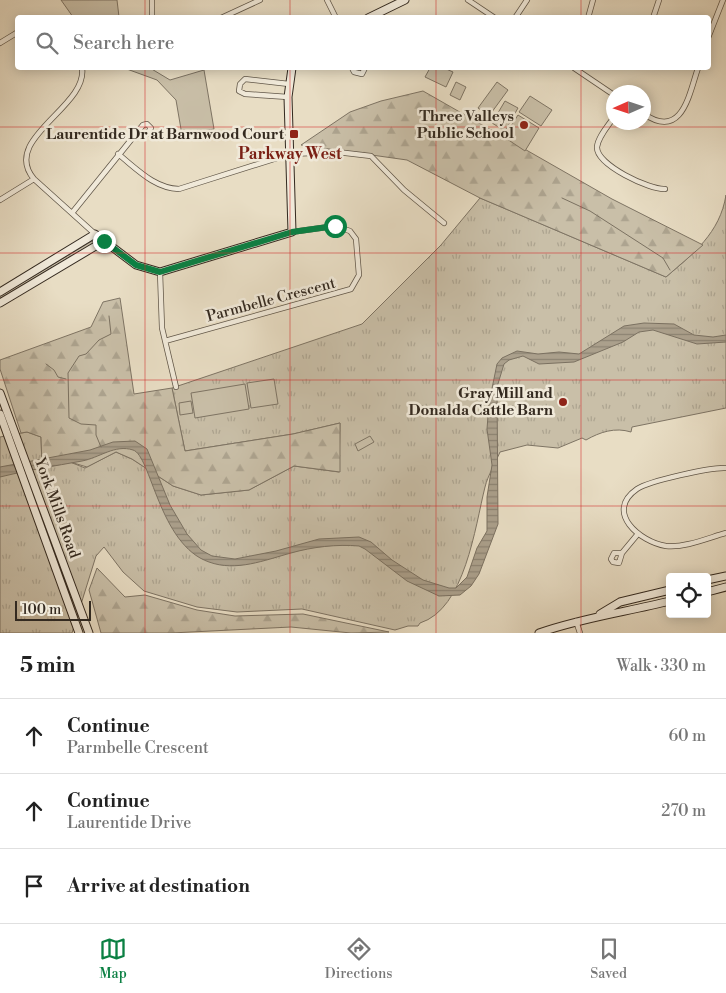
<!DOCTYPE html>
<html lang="en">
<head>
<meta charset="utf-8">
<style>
	:root { --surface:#fff; --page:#f6f6f6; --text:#222; --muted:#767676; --line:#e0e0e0; --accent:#0b8043 }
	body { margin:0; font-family:"Libre Bodoni",serif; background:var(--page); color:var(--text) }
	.controls { position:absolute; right:15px; bottom:15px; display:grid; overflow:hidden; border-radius:5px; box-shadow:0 2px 12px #0003 }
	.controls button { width:45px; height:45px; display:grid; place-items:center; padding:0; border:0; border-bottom:1px solid var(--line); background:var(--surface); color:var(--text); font:25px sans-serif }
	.compass { position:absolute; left:606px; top:85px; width:45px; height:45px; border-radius:50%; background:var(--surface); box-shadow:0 2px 12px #0003; rotate:267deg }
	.scale { position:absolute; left:15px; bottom:12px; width:76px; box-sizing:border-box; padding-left:5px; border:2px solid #342a20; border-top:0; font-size:14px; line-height:18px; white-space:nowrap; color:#342a20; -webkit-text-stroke:4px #f0e9d9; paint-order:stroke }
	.stop { position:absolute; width:15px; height:15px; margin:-11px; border:4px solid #0b8043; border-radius:50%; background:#fff }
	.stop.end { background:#0b8043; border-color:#fff; box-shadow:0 1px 5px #0008 }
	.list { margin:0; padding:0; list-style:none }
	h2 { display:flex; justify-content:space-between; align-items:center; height:65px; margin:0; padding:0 20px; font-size:21px }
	h2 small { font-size:16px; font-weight:400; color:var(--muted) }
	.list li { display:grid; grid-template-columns:32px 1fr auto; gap:15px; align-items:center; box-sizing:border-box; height:75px; padding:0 20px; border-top:1px solid var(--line) }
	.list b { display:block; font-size:19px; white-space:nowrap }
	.list p { margin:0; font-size:16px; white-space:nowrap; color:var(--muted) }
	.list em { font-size:16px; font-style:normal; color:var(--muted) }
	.icon { flex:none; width:28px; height:28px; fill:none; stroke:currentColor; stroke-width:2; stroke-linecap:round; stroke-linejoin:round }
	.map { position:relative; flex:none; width:726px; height:633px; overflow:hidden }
	.search { position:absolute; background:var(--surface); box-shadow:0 2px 12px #0003; left:15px; right:15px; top:15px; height:55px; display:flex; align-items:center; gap:12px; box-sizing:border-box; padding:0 18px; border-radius:5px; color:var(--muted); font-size:19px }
	.sheet { height:290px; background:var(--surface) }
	nav { display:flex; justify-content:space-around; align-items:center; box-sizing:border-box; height:70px; border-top:1px solid var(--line); background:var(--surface); font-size:14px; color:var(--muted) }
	nav a { display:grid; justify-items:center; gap:2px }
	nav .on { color:var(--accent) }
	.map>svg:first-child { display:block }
	.grass { fill:url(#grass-tufts); stroke:#7e7464 }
	.forest { fill:url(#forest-firs); stroke:#7e7464 }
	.green { fill:#c9bfa8; stroke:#7e7464 }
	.water { fill:url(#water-rules); stroke:#7b7161 }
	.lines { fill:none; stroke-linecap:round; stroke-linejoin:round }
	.stream { stroke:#7b7161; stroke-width:1 }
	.street-casing { stroke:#615749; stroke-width:6 }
	.secondary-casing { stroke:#342a20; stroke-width:9 }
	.street { stroke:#f0e9d9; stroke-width:4.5 }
	.secondary { stroke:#f0e9d9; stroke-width:7 }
	.route { stroke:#0b8043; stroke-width:6 }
	.grid { fill:none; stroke:#d62828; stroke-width:1; stroke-opacity:0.55 }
	.poi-dot { fill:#8f2418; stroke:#f0e9d9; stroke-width:2 }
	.labels { text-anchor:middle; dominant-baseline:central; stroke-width:5; stroke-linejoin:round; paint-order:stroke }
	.poi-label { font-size:15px; font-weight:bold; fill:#342a20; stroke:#f0e9d9; text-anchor:end }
	.street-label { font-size:15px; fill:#342a20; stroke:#f0e9d9 }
	.neighbourhood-label { font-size:16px; font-weight:bold; fill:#7a1f14; stroke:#f0e9d9 }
</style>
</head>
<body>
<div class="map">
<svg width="726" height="633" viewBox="0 0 726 633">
	<defs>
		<pattern id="grass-tufts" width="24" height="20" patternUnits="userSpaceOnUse" patternTransform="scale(1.25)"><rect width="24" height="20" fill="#c9bfa8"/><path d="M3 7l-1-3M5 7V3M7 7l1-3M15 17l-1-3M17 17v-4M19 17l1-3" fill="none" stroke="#ada490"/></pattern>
		<pattern id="forest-firs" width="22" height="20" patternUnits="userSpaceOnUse" patternTransform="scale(1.25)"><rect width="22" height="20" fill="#c9bfa8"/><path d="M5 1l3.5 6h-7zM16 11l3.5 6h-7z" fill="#ada490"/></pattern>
		<pattern id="water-rules" width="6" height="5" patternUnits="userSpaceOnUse" patternTransform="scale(1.25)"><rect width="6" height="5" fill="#aba08c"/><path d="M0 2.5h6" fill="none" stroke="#8c8372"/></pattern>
	</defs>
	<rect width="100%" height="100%" fill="#e8ddc4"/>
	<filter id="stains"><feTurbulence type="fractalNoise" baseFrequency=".004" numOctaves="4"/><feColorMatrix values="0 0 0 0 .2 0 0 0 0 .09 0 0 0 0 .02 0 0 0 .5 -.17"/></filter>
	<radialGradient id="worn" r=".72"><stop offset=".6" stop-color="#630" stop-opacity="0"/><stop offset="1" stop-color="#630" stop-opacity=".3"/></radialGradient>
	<path class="grass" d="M726 195V408L632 427 631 432C615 427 600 432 586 440L582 438 558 448 527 445 500 452C495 464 488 475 485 487 475 527 465 609 420 623L418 626H408L395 630 302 609 237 612 197 607 144 591 123 572 104 547 96 556 72 633H0V437L27 432 41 437 42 466 70 462 85 468 116 452 132 459 173 486 201 495 249 490 294 466 339 472 340 423 293 434 185 451 172 388 362 324 441 245 480 198 666 277C693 254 720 233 726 195Z
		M92 241 94 243 0 300V296Z"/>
	<path class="forest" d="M423 91 612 199 703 245 666 277 480 198 407 160 301 145 350 112 381 101Z
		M120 298 134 394 172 388 185 451 293 434 340 423V472L294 466 249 490 201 495 173 486 132 459 116 452 87 467 70 462 42 467 41 437 27 432 21 433 0 369V360L91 327 103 302Z
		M97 568 125 597 145 595 197 610 235 616 303 614 389 632 351 633 291 627 171 633H101L89 590Z"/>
	<path class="green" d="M61 0H117L119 17H73Z
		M124 68H150L170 80 204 70 214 129 182 135 176 100 157 80Z
		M430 68H444L453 72 446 87 425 77Z
		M456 82 466 87 460 100 450 95Z
		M497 82 508 90 489 116 478 108Z
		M530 96 552 110 541 126 519 112Z
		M505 101 518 108 505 131 492 123Z
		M518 115 539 128 525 151 504 137Z
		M274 379 278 404 251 408 247 383Z
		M245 384 249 409 195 418 191 393Z
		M191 401 193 413 180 415 179 403Z
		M370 436 374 442 358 451 355 444Z"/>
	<path class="water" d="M644 323 674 324 694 335 713 337 726 335V342L697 344 653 330 639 332 623 342 574 362 539 364 523 356 509 360 504 364 497 387 498 524 479 574 471 586 460 595 439 596 407 581 365 549 359 546C337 544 312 547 291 553 265 560 236 572 209 562 159 545 151 455 133 450 115 444 99 458 82 461 55 466 27 470 0 477V467L90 450 113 442 135 441 147 449 170 505 187 534 201 550 212 556 235 559 276 551 319 539 359 537 371 542 392 560 423 580 449 588H456L467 577 477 548 487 531V497L492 465 487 429 489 403 497 364 502 358 517 351 538 354 559 352 579 354 624 326Z"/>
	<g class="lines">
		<path class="stream" d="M562 198 590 211 663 258 670 270
			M46 364 54 370 58 377 66 379
			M101 447 96 435V425L81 424 69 418 68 373 79 356 86 354 99 340 111 334 109 316"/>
		<defs>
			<path id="street" d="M152 0V18
				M327 0 336 18
				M468 0 495 18
				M44 18H61
				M221 18 260 0
				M515 18 527 0
				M588 18 593 0
				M653 18 659 0
				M708 38 723 0
				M0 43 18 32
				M82 68C88 107 0 139 34 179L95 234
				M352 68 354 72 362 74 365 68
				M574 68 614 95
				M288 97 245 94 239 91 240 84 245 79 289 84
				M644 114C682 140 689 95 698 68
				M614 117C608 126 598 137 597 147 596 165 650 190 665 189
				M118 154C137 169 154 188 179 189L290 154 337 152 371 156 404 190 444 223
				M0 200 34 179
				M72 213 143 125 147 124 151 128 147 134 138 133
				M160 272 162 328 176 387
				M165 341 351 289 359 275 356 239 350 231 335 226 292 232
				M726 468C711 467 649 481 637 489 604 512 640 542 666 546 685 548 708 538 726 533
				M622 553 619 563 613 562 611 559 614 553H622L637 535
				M576 621 580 633"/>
			<path id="secondary" d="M368 18 405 0
				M0 292 95 234 136 265 160 272 292 232 288 97 292 68
				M0 303 104 241
				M0 393 89 633
				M0 414 79 633
				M707 580 726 576
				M707 592 726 587
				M600 614 620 602 670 590
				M539 633C581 618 626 612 670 601"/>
		</defs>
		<use href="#street" class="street-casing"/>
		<use href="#secondary" class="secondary-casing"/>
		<use href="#street" class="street"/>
		<use href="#secondary" class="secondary"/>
	</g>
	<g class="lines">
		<path class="route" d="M104 241 136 265 160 272 292 232 335 226"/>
	</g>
	<path class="grid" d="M145 0V18M290 0V18M436 0V18M581 0V18M145 68V633M290 68V633M436 68V633M581 68V633M0 127H726M0 253H726M0 380H726M0 506H726"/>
	<g class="poi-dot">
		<circle cx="524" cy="125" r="5"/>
		<rect x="289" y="129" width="10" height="10" rx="2.5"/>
		<circle cx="563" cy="402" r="5"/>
	</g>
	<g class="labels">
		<g class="poi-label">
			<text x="514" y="116">Three Valleys<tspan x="514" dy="17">Public School</tspan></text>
			<text x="284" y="134">Laurentide Dr at Barnwood Court</text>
			<text x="553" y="393">Gray Mill and<tspan x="553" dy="17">Donalda Cattle Barn</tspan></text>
		</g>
		<g class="street-label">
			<text transform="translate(271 300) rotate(-15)">Parmbelle Crescent</text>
			<text transform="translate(57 508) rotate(70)">York Mills Road</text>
		</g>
		<g class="neighbourhood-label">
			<text x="290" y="154">Parkway West</text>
		</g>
	</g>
	<rect width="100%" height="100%" filter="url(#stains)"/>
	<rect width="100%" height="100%" fill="url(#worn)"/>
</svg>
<div class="controls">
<button><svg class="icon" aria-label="locate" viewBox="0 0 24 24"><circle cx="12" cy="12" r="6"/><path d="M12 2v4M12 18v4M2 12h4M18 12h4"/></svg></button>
</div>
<svg class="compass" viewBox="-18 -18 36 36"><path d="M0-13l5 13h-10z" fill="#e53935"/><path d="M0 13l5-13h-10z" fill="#767676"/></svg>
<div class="scale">100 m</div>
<div class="stop" style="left:335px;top:226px"></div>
<div class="stop end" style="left:104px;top:241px"></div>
<div class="search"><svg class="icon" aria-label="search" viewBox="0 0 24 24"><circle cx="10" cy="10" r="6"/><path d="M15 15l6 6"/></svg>Search here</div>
</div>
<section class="sheet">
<h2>5 min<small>Walk · 330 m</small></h2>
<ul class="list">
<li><svg class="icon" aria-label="ahead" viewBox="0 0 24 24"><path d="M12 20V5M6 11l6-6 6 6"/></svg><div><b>Continue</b><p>Parmbelle Crescent</p></div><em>60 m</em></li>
<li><svg class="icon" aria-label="ahead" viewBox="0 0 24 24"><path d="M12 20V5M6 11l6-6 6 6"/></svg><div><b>Continue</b><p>Laurentide Drive</p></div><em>270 m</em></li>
<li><svg class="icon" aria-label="arrive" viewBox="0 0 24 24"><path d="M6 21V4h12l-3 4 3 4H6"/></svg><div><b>Arrive at destination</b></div></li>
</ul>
</section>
<nav>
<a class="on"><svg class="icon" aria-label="map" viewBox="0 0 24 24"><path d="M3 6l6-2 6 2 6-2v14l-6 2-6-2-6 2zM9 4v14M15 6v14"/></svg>Map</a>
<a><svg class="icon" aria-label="directions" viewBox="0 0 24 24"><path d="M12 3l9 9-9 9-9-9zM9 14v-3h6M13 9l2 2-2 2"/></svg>Directions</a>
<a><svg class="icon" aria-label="saved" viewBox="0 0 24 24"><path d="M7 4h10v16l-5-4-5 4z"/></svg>Saved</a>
</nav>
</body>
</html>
